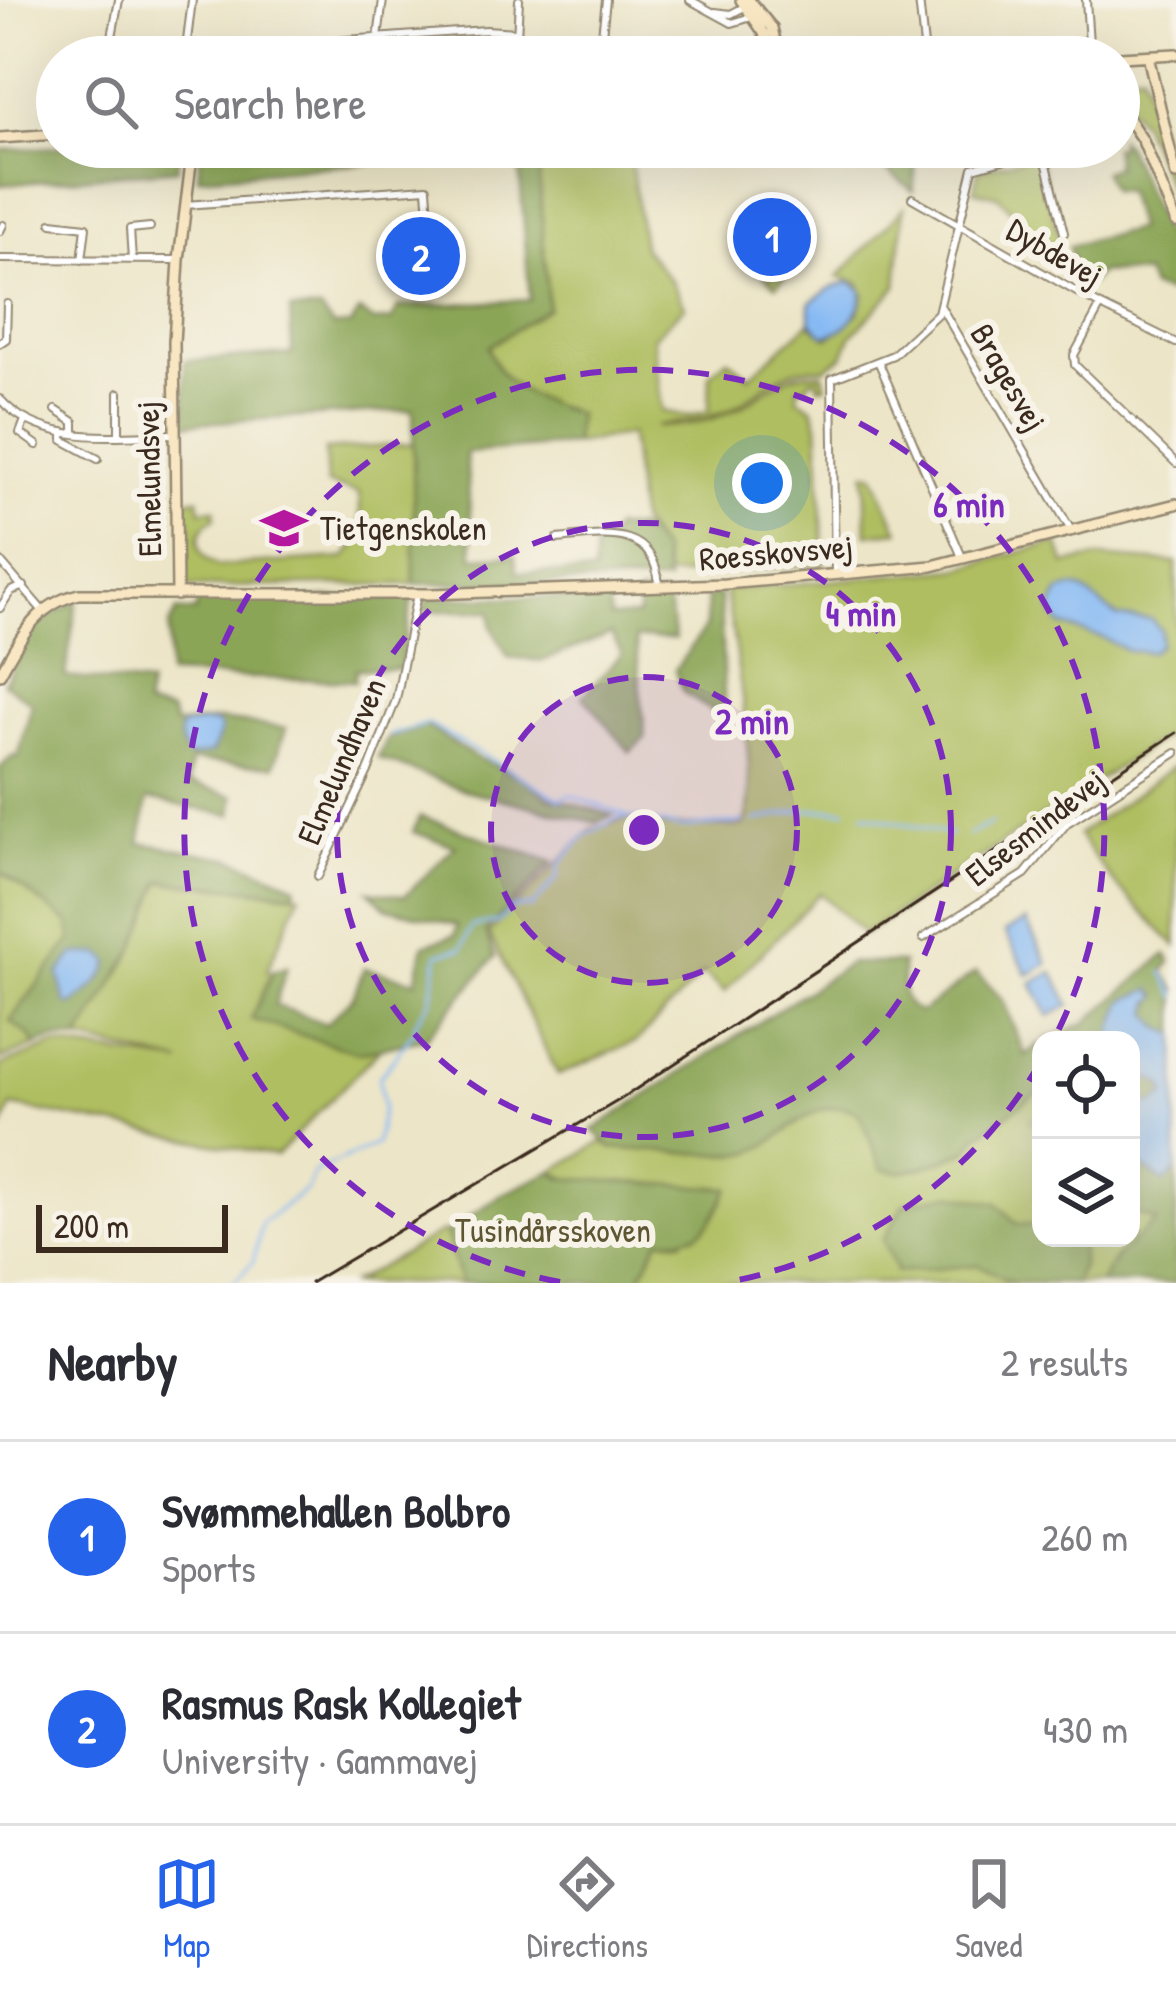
<!DOCTYPE html>
<html lang="en">
<head>
<meta charset="utf-8">
<style>
	:root { --surface:#fff; --page:#f2f2f3; --text:#2b2b33; --muted:#7c7c81; --line:#e1e1e2; --accent:#2563eb }
	body { margin:0; font-family:"Patrick Hand",sans-serif; background:var(--page); color:var(--text) }
	.controls { position:absolute; right:36px; bottom:36px; display:grid; overflow:hidden; border-radius:24px; box-shadow:0 12px 48px #0002 }
	.controls button { width:108px; height:108px; display:grid; place-items:center; padding:0; border:0; border-bottom:3px solid var(--line); background:var(--surface); color:var(--text); font:60px sans-serif }
	.scale { position:absolute; left:36px; bottom:30px; width:192px; box-sizing:border-box; padding-left:12px; border:6px solid #3b2a1e; border-top:0; font-size:33px; line-height:42px; white-space:nowrap; color:#3b2a1e; -webkit-text-stroke:9px #f7f3e8; paint-order:stroke }
	.you { position:absolute; left:762px; top:483px; width:42px; height:42px; margin:-30px; border:9px solid #fff; border-radius:50%; background:#1a73e8; box-shadow:0 0 0 18px #1a73e833 }
	.badge { display:grid; place-items:center; width:78px; height:78px; border-radius:50%; background:var(--accent); color:#fff; font-size:39px; font-weight:700 }
	.pin { position:absolute; translate:-50% -50%; border:6px solid #fff; box-shadow:0 3px 12px #0006 }
	.list { margin:0; padding:0; list-style:none }
	h2 { display:flex; justify-content:space-between; align-items:center; height:156px; margin:0; padding:0 48px; font-size:51px }
	h2 small { font-size:39px; font-weight:400; color:var(--muted) }
	.list li { display:grid; grid-template-columns:78px 1fr auto; gap:36px; align-items:center; box-sizing:border-box; height:192px; padding:0 48px; border-top:3px solid var(--line) }
	.list b { display:block; font-size:45px; white-space:nowrap }
	.list p { margin:0; font-size:39px; white-space:nowrap; color:var(--muted) }
	.list em { font-size:39px; font-style:normal; color:var(--muted) }
	.icon { flex:none; width:66px; height:66px; fill:none; stroke:currentColor; stroke-width:2; stroke-linecap:round; stroke-linejoin:round }
	.map { position:relative; flex:none; width:1176px; height:1283px; overflow:hidden }
	.search { position:absolute; background:var(--surface); box-shadow:0 12px 48px #0002; left:36px; right:36px; top:36px; height:132px; display:flex; align-items:center; gap:30px; box-sizing:border-box; padding:0 42px; border-radius:66px; color:var(--muted); font-size:45px }
	.sheet { height:540px; background:var(--surface) }
	nav { display:flex; justify-content:space-around; align-items:center; box-sizing:border-box; height:168px; border-top:3px solid var(--line); background:var(--surface); font-size:33px; color:var(--muted) }
	nav a { display:grid; justify-items:center; gap:6px }
	nav .on { color:var(--accent) }
	.map>svg:first-child { display:block }
	.green { fill:#afbe60; stroke:#75743f; stroke-width:3 }
	.forest { fill:#8ba556; stroke:#63683a; stroke-width:3 }
	.water { fill:#87baf4; stroke:#617289; stroke-width:3 }
	.lines { fill:none; stroke-linecap:round; stroke-linejoin:round }
	.stream { stroke:#87baf4; stroke-width:3 }
	.street-casing { stroke:#948872; stroke-width:10 }
	.secondary-casing { stroke:#948872; stroke-width:14 }
	.street { stroke:#fff; stroke-width:6 }
	.secondary { stroke:#f9e7c3; stroke-width:9 }
	.rail { stroke:#3b2a1e; stroke-width:3 }
	.ring { fill:none; stroke:#7b2cbf; stroke-width:6; stroke-dasharray:21 15 }
	.labels { text-anchor:middle; dominant-baseline:central; stroke-width:12; stroke-linejoin:round; paint-order:stroke }
	.street-label { font-size:33px; fill:#3b2a1e; stroke:#f7f3e8 }
	.poi-label { font-size:33px; fill:#3b2a1e; stroke:#f7f3e8; text-anchor:start }
	.park-label { font-size:33px; fill:#5e5632; stroke:#f7f3e8 }
	.centre { fill:#7b2cbf; stroke:#f7f3e8; stroke-width:6 }
	.ring-label { font-size:36px; text-anchor:middle; font-weight:bold; fill:#7b2cbf; stroke:#f7f3e8; stroke-width:12; stroke-linejoin:round; paint-order:stroke }
</style>
</head>
<body>
<div class="map">
<svg width="1176" height="1283" viewBox="0 0 1176 1283">
	<rect width="100%" height="100%" fill="#f7f3e8"/>
	<filter id="ink" filterUnits="userSpaceOnUse"><feTurbulence type="fractalNoise" baseFrequency=".00833" numOctaves="2"/><feDisplacementMap in="SourceGraphic" scale="24" xChannelSelector="R" yChannelSelector="G"/><feConvolveMatrix kernelMatrix="1 2 1 2 8 2 1 2 1" color-interpolation-filters="sRGB"/></filter>
	<filter id="wash" filterUnits="userSpaceOnUse"><feTurbulence type="fractalNoise" baseFrequency=".004" numOctaves="4" result="noise"/><feDisplacementMap in="SourceGraphic" scale="48" xChannelSelector="R" yChannelSelector="G"/><feGaussianBlur stdDeviation="2.7" result="paint"/><feColorMatrix in="noise" values="0 0 0 0 0 0 0 0 0 0 0 0 0 0 0 0 0 1.4 0 .05"/><feComposite in="paint" operator="in"/></filter>
	<g filter="url(#wash)">
		<rect width="100%" height="100%" fill="#ece5c7"/>
		<path class="green" d="M1142 71 1175 197 1173 198 1142 124 1119 96V83L1130 74Z
			M537 147H629L643 247 671 281 685 306 653 337 662 411 687 416 709 411 710 374 728 359 750 376 809 323 828 338 858 314 864 294 859 283 838 277 904 208 897 286 851 336 843 356 824 369C787 361 761 393 730 409 706 420 681 422 656 426 683 428 713 421 738 408 767 392 789 367 823 374L826 386H819L817 379H811L806 387 798 388V398L813 408 818 424 824 564 667 577 661 550 639 521 630 434 574 444 576 414C536 398 503 391 488 347L548 308Z
			M1035 156 1040 160 1060 242 1045 245 998 196 974 190 978 172 983 168Z
			M792 247 804 258 776 286 764 274Z
			M428 258 429 270 422 271 423 283 402 284 400 260Z
			M416 444 414 584 191 587 186 584 184 500 198 498 201 510 215 509V518C192 532 195 555 218 566L345 558 362 536 359 493 327 484 325 450Z
			M865 473H873L899 531 867 534Z
			M1058 542 1065 564 1100 557 1176 563V729L864 934 820 893 724 992 703 973 637 1041 558 1075 489 933 591 829 629 818 663 826H744C761 796 733 631 725 590L957 569Z
			M1176 765V946L1114 883 1078 835Z
			M0 871 69 923 73 940 11 1021 32 1037 35 1046 0 1060Z
			M161 882 300 894 267 971 272 973 252 1019 359 1052 381 1048 276 1156 12 1106 0 1134V1066L55 1045 182 1063 79 1040 136 946 147 909Z
			M1041 1090V1111L1030 1120 1041 1129V1225L1017 1224 997 1203 897 1272 978 1265 1014 1283H637L660 1239 684 1241 553 1171 602 1142 612 1148C638 1149 734 1158 752 1152 790 1137 815 1091 859 1113L882 1169 900 1172 922 1168 968 1150 977 1136Z
			M1131 1211 1157 1221 1116 1257 1100 1283H1074L1082 1266 1081 1238H1131Z
			M442 1232 446 1233 461 1283H352Z"/>
		<path class="forest" d="M1119 139 1126 146 1176 261V295L1151 288 1145 274 1101 272 1090 283 1074 273 1069 246 1137 229 1126 191 1111 190 1103 171 1116 166 1113 147H1119Z
			M57 147H180L177 169 0 185V150Z
			M201 147H537L548 308 488 347C503 391 536 398 577 414L574 444 466 453 473 557 515 555 517 572 593 574 595 543 607 542 614 528 642 529 660 550 667 582 414 584 413 410 185 424V361L292 354 290 310H320L333 326 351 325 360 311 374 322 392 320 398 307 530 300 518 151 198 177Z
			M816 147H918L913 191 880 165 816 152Z
			M639 594 666 596 675 639 636 638 645 738 630 752 583 696 622 654 611 634 542 661 508 657 492 627 491 611H424L426 598 608 597 610 618 638 616Z
			M720 594 725 720 683 692 675 670 706 626 707 596Z
			M199 598H412L400 669H356L355 681 168 675 169 626 177 611 195 612Z
			M77 600 65 677 149 685 145 707 170 712 175 725 219 720 286 728 274 766 191 761 188 783 234 796 232 815 148 799 140 843 234 859 296 885 295 893 161 881 136 946 79 1040 53 1039 35 1046 31 1037 10 1021 72 939 69 923 0 871V768L13 756 18 758 32 703 4 683 35 625Z
			M425 725 475 757 525 779 549 797 613 815 597 822 580 819 461 789 378 758 388 738Z
			M420 816 553 862 486 931 495 957 426 1038 359 1053 251 1019 273 971 287 967 275 1005 326 1024 353 997 364 968 416 981 424 945 455 935 457 925 387 908 369 891 405 896 455 846 413 832Z
			M1166 954 1171 962 1164 971 1176 990V1034L1160 1028 1149 1013 1158 994 1124 1001 1109 1040H1044L1086 1023Z
			M850 963H902C903 983 898 1007 921 1012L976 972 1003 1000 1025 1055 1041 1043V1090L977 1136 968 1150 922 1168 900 1172 882 1169 859 1113C816 1091 790 1137 752 1152 734 1158 638 1149 612 1148L593 1130Z
			M1131 1068 1163 1084 1166 1094 1153 1105 1131 1098Z
			M1131 1159 1164 1181 1176 1170V1283H1100L1116 1257 1156 1221 1131 1211Z
			M553 1171 560 1178 729 1188C710 1225 706 1242 660 1239L637 1283H461L446 1233 501 1195Z
			M951 1194 997 1203 1017 1224 1041 1225V1238H1081L1082 1266 1074 1283H1014L978 1265 897 1272 883 1240 905 1203Z"/>
		<path class="water" d="M851 282 862 290C863 312 846 333 824 335L810 321V303L830 288Z
			M1070 588 1081 589 1118 617 1151 619 1161 631 1160 645 1151 652 1128 651 1103 638 1060 625 1051 609 1060 592Z
			M200 723H216L221 729 212 753 190 757C181 751 178 736 181 726Z
			M1026 921 1048 964 1028 975 1005 932Z
			M74 954H102L110 962C104 983 86 993 72 1005L66 1003 59 974Z
			M1053 972 1070 1005 1049 1016 1032 983Z
			M1152 989 1158 998 1152 1001 1149 1013 1160 1028 1176 1034V1170L1165 1182 1131 1159V1098L1153 1105 1166 1094 1163 1085 1131 1068V1040H1109L1124 1001Z"/>
		<g class="lines">
			<path class="stream" d="M390 735 428 724 560 799 570 795 625 815
				M863 814 951 835
				M755 821 803 810H846
				M968 835 992 823
				M1163 972 1176 996
				M233 1283 253 1262 262 1223 307 1189 314 1172 376 1144 383 1107 379 1078 416 1029 415 1023 431 1000 438 954 462 948 472 926 498 922 512 908 532 907 558 877V866L584 836 618 818 629 817 681 828 743 822"/>
		</g>
	</g>
	<g filter="url(#ink)">
		<g class="lines">
			<defs>
				<path id="street" d="M119 0 111 42 191 51 486 30 516 32
					M690 0 732 23 755 16
					M919 0 924 46
					M1086 0 1089 43
					M715 12 731 14 746 6
					M378 38 383 0
					M600 52 606 0
					M185 57 192 0
					M516 57 519 0
					M912 198 1101 306 1176 343
					M185 205 427 188 434 289
					M52 223 86 227 82 260
					M0 231 3 225
					M0 259 179 260
					M132 260 130 229 150 227
					M941 307 1072 532
					M1100 307 1074 355 1075 365 1176 463
					M0 343 6 339 7 304
					M879 363 962 557
					M119 393V434
					M0 399C42 447 118 435 175 434
					M56 410 74 422V434
					M25 420 20 433 37 445
					M63 432V440L98 459
					M153 434 154 491
					M557 539C603 535 654 524 659 585
					M0 561 42 610
					M835 573 832 379 893 355 938 313 973 168 1043 149 1064 233
					M0 608 11 591 24 586
					M318 876 369 769 396 700 417 594
					M923 938 1025 874 1067 823 1176 753"/>
				<path id="secondary" d="M741 0 764 33 769 57
					M749 0 772 28 779 57
					M1148 56 1176 175
					M1119 57 1176 54
					M1119 105 1143 141 1176 222
					M0 138 57 134
					M177 595 174 342 179 260 193 147
					M0 674C20 638 36 604 79 594H431L725 584 932 566 1176 504"/>
			</defs>
			<use href="#street" class="street-casing"/>
			<use href="#secondary" class="secondary-casing"/>
			<use href="#street" class="street"/>
			<use href="#secondary" class="secondary"/>
			<path class="rail" d="M310 1283 621 1099 1176 733"/>
		</g>
	</g>
	<circle cx="644" cy="830" r="153" fill="#7b2cbf" fill-opacity=".12"/>
	<g class="ring">
		<circle cx="644" cy="830" r="153"/>
		<circle cx="644" cy="830" r="307"/>
		<path d="M1040 1063A460 460 0 0 1 728 1282M560 1282A460 460 0 1 1 1054 1039"/>
	</g>
	<defs>
		<symbol id="university-bare" viewBox="-9 -9 18 18"><path d="M0-5L7-2L0 1L-7-2ZM-4 1L0 2.5L4 1V4Q0 6-4 4Z" fill="#b5179e" stroke="#f7f3e8" stroke-width="2.5" paint-order="stroke"/></symbol>
	</defs>
	<g fill-rule="evenodd">
		<use href="#university-bare" x="251" y="495" width="66" height="66"/>
	</g>
	<g class="labels">
		<g class="street-label">
			<text transform="translate(1055 252) rotate(30)">Dybdevej</text>
			<text transform="translate(1009 377) rotate(60)">Bragesvej</text>
			<text transform="translate(148 479) rotate(-91)">Elmelundsvej</text>
			<text transform="translate(776 552) rotate(-5)">Roesskovsvej</text>
			<text transform="translate(341 761) rotate(-67)">Elmelundhaven</text>
			<text transform="translate(1035 827) rotate(-38)">Elsesmindevej</text>
		</g>
		<g class="poi-label">
			<text x="320" y="528">Tietgenskolen</text>
		</g>
		<g class="park-label">
			<text x="553" y="1230">Tusindårsskoven</text>
		</g>
	</g>
	<circle cx="644" cy="830" r="18" class="centre"/>
	<g class="ring-label">
		<text x="969" y="517">6 min</text>
		<text x="861" y="626">4 min</text>
		<text x="752" y="734">2 min</text>
	</g>
</svg>
<div class="controls">
<button><svg class="icon" aria-label="locate" viewBox="0 0 24 24"><circle cx="12" cy="12" r="6"/><path d="M12 2v4M12 18v4M2 12h4M18 12h4"/></svg></button>
<button><svg class="icon" aria-label="layers" viewBox="0 0 24 24"><path d="M12 4l9 5-9 5-9-5zM3 14l9 5 9-5"/></svg></button>
</div>
<div class="scale">200 m</div>
<div class="you"></div>
<div class="pin badge" style="left:772px;top:237px">1</div>
<div class="pin badge" style="left:421px;top:256px">2</div>
<div class="search"><svg class="icon" aria-label="search" viewBox="0 0 24 24"><circle cx="10" cy="10" r="6"/><path d="M15 15l6 6"/></svg>Search here</div>
</div>
<section class="sheet">
<h2>Nearby<small>2 results</small></h2>
<ul class="list">
<li><span class="badge">1</span><div><b>Svømmehallen Bolbro</b><p>Sports</p></div><em>260 m</em></li>
<li><span class="badge">2</span><div><b>Rasmus Rask Kollegiet</b><p>University · Gammavej</p></div><em>430 m</em></li>
</ul>
</section>
<nav>
<a class="on"><svg class="icon" aria-label="map" viewBox="0 0 24 24"><path d="M3 6l6-2 6 2 6-2v14l-6 2-6-2-6 2zM9 4v14M15 6v14"/></svg>Map</a>
<a><svg class="icon" aria-label="directions" viewBox="0 0 24 24"><path d="M12 3l9 9-9 9-9-9zM9 14v-3h6M13 9l2 2-2 2"/></svg>Directions</a>
<a><svg class="icon" aria-label="saved" viewBox="0 0 24 24"><path d="M7 4h10v16l-5-4-5 4z"/></svg>Saved</a>
</nav>
</body>
</html>
